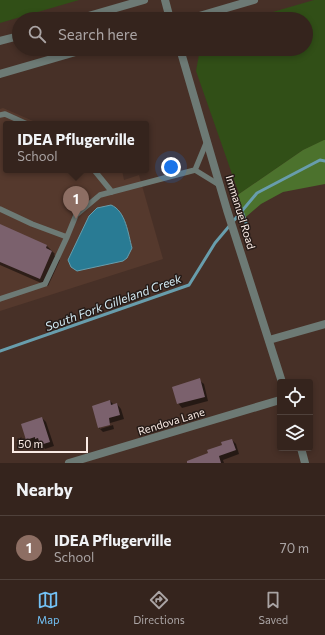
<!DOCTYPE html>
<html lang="en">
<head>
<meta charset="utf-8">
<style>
	:root { --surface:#35241d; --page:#40302a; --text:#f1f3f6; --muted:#aaa4a4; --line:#4f413b; --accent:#72c1f5 }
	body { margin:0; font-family:Commissioner,sans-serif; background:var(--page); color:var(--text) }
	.controls { position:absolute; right:12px; bottom:12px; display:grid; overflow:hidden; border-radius:4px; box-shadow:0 2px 6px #0003 }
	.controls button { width:36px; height:36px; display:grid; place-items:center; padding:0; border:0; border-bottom:1px solid var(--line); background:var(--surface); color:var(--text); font:20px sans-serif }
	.scale { position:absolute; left:12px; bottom:10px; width:76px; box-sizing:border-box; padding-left:4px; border:2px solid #faebe5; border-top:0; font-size:11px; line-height:14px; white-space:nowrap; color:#faebe5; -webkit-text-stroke:3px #261b17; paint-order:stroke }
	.you { position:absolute; left:171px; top:167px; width:14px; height:14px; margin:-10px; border:3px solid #fff; border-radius:50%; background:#1a73e8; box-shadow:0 0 0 6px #1a73e833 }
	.badge { display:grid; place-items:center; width:26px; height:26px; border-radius:50%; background:var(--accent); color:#fff; font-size:13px; font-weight:700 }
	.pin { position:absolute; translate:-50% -33px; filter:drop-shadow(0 1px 2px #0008) }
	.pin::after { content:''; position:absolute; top:21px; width:14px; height:12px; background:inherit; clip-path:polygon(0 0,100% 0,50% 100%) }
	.popup { position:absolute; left:3px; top:121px; width:146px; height:52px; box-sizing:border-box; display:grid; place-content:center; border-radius:4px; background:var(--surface); filter:drop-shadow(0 1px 3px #0005); font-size:13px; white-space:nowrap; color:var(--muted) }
	.popup b { font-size:15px; color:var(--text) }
	.popup::after { content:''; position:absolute; left:50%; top:100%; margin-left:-8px; border:8px solid transparent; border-top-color:var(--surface) }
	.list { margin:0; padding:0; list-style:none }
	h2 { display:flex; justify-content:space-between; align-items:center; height:52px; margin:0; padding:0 16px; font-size:17px }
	h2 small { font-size:13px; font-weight:400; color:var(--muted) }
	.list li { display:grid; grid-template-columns:26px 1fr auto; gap:12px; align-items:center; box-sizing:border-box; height:64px; padding:0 16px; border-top:1px solid var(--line) }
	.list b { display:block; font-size:15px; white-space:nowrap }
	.list p { margin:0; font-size:13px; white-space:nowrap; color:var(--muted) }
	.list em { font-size:13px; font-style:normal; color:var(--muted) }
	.icon { flex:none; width:22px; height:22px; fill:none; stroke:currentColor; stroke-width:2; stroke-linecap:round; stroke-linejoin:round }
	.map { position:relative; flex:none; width:325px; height:463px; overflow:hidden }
	.search { position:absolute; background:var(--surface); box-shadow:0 2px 6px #0003; left:12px; right:12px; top:12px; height:44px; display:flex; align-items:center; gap:10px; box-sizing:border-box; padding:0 14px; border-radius:22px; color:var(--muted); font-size:15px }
	.sheet { height:116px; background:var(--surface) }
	nav { display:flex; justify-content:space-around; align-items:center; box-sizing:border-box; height:56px; border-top:1px solid var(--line); background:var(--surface); font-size:11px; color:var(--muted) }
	nav a { display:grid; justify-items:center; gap:2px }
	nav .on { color:var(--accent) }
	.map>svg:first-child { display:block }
	.built { fill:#55392d }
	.green { fill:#314f17 }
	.forest { fill:#4c722d }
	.water { fill:#297b94; stroke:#689dac }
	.shadow { fill:#0007 }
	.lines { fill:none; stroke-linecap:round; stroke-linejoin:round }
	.stream { stroke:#689dac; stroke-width:3 }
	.building { fill:#7b616d }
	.service { stroke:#6d7a75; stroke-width:5.5 }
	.minor { stroke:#6d7a75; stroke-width:8 }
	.tertiary { stroke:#6d7a75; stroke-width:8 }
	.labels { text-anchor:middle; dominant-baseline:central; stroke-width:3; stroke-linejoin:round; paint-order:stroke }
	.street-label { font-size:11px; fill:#faebe5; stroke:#261b17 }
	.water-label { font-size:12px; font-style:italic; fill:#d2e9f2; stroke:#261b17 }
</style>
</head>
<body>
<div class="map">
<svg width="325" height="463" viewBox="0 0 325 463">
	<rect width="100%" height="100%" fill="#473027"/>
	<path class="built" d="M3 108 40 124H6V170H122L124 180 139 175 163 259 0 311V109Z"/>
	<path class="green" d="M0 0H79L0 23Z
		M314 0H325V140L303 150 239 194 196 71 200 49H306V19H249Z"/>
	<path class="forest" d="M324 140H325V184L283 192 261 204 240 222 232 201 239 194 303 150Z"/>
	<path class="water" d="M111 205C126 211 128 234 132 248L127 258 123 261 77 271 71 267 68 260 89 216 97 208Z"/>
	<path class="shadow" d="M0 225 47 246 55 254 54 255 60 260 48 286 0 265Z
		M199 380 204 384 208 401 182 408 178 403Z
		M110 401 114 405 117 404 121 409 124 419 100 426V429L113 425 114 429 103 432 99 428Z
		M42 418 46 422 54 446 45 449 39 441 31 444 27 439Z
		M232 440 236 444 239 454 223 460 224 463H198Z"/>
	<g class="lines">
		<path class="stream" d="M242 211 247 226
			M0 351 189 285 215 243 257 193 320 160 325 161"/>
	</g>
	<path class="building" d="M0 224 47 245 46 248 52 251 40 279 0 262Z
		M200 378 205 397 177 404 172 387Z
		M110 400 111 405 117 403 120 415 109 418 110 425 98 428 92 406Z
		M42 417 50 442 40 445 38 438 35 439V437L26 440 21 424Z
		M232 439 236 450 219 456 221 463H187V461L208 453 207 450 222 445 221 442Z"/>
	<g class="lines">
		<path class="service" d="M0 115 5 114 27 124
			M94 170 112 192
			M195 170 207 141
			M0 209 32 224 67 237 76 215 100 195 195 170 221 186
			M0 299 45 284 67 237"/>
		<path class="minor" d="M269 340 325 324
			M69 463 280 400"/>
		<path class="tertiary" d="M165 0 170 19
			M78 19 144 0
			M189 19 254 0
			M0 41 19 36
			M180 49 227 210 282 382
			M0 74 86 49
			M301 448 305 463"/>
	</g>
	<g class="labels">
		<g class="street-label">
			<text transform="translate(241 212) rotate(73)">Immanuel Road</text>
			<text transform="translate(171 421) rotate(-17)">Rendova Lane</text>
		</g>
		<g class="water-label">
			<text transform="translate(113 302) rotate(-20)">South Fork Gilleland Creek</text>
		</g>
	</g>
</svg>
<div class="controls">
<button><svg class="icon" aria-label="locate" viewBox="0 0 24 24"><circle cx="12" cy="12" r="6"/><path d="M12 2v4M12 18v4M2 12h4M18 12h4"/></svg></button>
<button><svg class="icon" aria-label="layers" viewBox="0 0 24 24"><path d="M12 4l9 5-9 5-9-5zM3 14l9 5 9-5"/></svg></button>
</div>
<div class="scale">50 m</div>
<div class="you"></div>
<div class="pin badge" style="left:76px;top:219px;background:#8d6e63">1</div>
<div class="popup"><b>IDEA Pflugerville</b>School</div>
<div class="search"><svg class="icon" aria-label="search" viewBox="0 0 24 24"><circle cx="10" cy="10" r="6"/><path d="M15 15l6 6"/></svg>Search here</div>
</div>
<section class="sheet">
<h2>Nearby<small></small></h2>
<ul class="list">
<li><span class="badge" style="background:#8d6e63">1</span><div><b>IDEA Pflugerville</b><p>School</p></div><em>70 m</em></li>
</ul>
</section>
<nav>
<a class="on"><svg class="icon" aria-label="map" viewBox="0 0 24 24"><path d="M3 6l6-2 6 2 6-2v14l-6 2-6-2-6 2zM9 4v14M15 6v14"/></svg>Map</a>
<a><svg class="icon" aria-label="directions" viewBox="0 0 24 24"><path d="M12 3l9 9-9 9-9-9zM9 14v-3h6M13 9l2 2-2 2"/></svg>Directions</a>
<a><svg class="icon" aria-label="saved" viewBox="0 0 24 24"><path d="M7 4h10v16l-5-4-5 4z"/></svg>Saved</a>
</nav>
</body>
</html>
